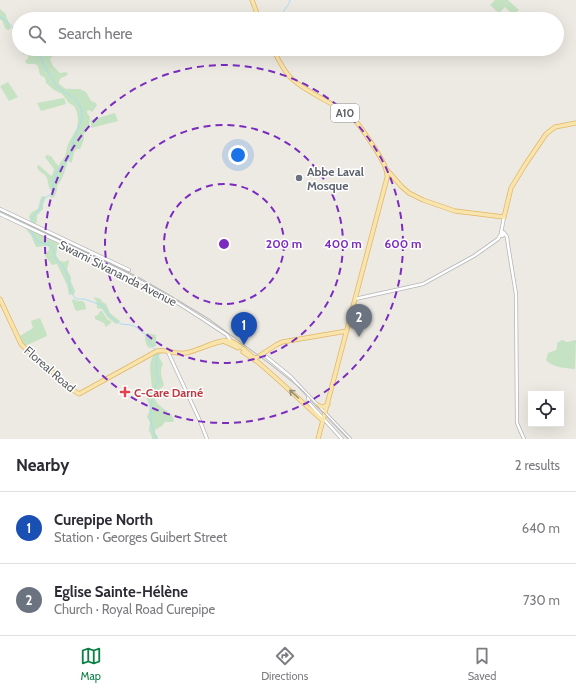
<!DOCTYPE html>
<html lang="en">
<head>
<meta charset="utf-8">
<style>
	:root { --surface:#fff; --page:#f7f7f7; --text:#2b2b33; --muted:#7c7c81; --line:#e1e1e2; --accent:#0b8043 }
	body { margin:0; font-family:Cabin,sans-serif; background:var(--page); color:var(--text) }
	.controls { position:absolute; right:12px; bottom:12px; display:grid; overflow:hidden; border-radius:0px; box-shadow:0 4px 16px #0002 }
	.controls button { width:36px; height:36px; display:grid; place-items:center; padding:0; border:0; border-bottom:1px solid var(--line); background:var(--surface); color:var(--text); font:20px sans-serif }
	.you { position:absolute; left:238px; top:155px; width:14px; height:14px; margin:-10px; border:3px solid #fff; border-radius:50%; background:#1a73e8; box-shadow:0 0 0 6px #1a73e833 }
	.badge { display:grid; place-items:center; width:26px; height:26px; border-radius:50%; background:var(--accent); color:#fff; font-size:13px; font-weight:700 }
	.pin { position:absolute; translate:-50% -33px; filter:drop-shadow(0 1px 2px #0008) }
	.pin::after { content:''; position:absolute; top:21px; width:14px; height:12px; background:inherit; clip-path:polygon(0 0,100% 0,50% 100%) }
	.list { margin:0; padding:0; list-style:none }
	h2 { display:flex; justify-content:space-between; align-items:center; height:52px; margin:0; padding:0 16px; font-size:17px }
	h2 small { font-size:13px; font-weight:400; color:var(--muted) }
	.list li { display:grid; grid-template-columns:26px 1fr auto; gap:12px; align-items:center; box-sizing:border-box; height:72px; padding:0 16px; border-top:1px solid var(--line) }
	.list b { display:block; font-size:15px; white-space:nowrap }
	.list p { margin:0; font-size:13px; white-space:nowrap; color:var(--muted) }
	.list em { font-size:13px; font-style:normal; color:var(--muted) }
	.icon { flex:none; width:22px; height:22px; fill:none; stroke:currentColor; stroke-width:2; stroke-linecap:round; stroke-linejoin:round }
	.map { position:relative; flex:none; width:576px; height:439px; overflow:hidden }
	.search { position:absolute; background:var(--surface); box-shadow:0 4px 16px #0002; left:12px; right:12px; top:12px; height:44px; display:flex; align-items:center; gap:10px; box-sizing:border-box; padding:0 14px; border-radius:22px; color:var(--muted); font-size:15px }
	.sheet { height:196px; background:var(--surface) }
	nav { display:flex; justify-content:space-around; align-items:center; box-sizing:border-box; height:56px; border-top:1px solid var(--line); background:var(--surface); font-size:11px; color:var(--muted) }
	nav a { display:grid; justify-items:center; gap:2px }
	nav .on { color:var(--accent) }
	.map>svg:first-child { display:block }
	.green { fill:#c5e2c2 }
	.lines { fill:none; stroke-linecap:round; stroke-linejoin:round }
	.stream { stroke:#a9dcf7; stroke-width:1 }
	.minor-casing { stroke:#b4b6b9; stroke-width:4 }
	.major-casing { stroke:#e4b565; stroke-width:5 }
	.minor { stroke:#fff; stroke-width:2.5 }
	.major { stroke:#f7e5ad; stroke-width:3.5 }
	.tram { stroke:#b1b2b2; stroke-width:1 }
	.oneway { stroke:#928e7c }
	.ring { fill:none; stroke:#7b2cbf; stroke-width:2; stroke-dasharray:7 5 }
	.worship-dot { fill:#6b7280; stroke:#fff; stroke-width:1.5 }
	.health-dot { fill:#e0444e; stroke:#fff; stroke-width:1.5 }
	.labels { text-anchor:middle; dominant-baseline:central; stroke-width:3; stroke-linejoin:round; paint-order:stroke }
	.shield { fill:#fff; stroke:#8c8f91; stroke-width:1 }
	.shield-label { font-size:11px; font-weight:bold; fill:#5b5f62 }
	.worship-label { font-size:12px; font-weight:bold; fill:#5b616d; stroke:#fff; text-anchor:start }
	.street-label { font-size:12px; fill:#5b5f62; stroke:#fff }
	.health-label { font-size:12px; font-weight:bold; fill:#be3a42; stroke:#fff; text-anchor:start }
	.centre { fill:#7b2cbf; stroke:#fff; stroke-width:2 }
	.ring-label { font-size:12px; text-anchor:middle; font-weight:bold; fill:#7b2cbf; stroke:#fff; stroke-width:3; stroke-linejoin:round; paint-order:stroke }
</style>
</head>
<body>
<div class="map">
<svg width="576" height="439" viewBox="0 0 576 439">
	<rect width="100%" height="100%" fill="#edeae3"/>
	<path class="green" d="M495 0H508L519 10 513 15 505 7 499 13 490 5Z
		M0 9 6 14V16L11 28 8 30 5 28 2 20H0Z
		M20 49H57C58 54 53 55 50 59L53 66 60 73 66 72 68 74C64 79 59 75 59 84L66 89C71 88 75 90 80 89L86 92 91 101 96 103 97 105 93 111 92 112 90 110 87 111V113L90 117 89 126 84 134V139L81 147 80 149H77L74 152 72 162 71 163 69 161H68C65 170 63 179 57 186 57 191 57 194 53 198L50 197 52 191C47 187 49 181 46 176 43 173 39 172 37 167L38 165 40 166 51 176 53 174 54 169 45 157 47 155 51 156 58 166 59 165 65 156 68 144 77 128 78 120 77 112 74 106 69 103 62 94 54 90 46 83 45 78 40 75 38 66 35 64H27L25 61 28 58V55L23 54Z
		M8 82 18 97 9 101 0 86Z
		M64 98 66 104 41 111 37 103Z
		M115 113 118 121 91 128V120Z
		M43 196 46 197 43 204V209L37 215V221L36 224C31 223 30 221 29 216L32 212 38 209 41 197Z
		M25 228C36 233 47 238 58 244L56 255 60 261 64 262 69 260V261L67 269 71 277V282L75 291 74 294 69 295 67 285 58 266 57 264 52 265 45 256V254L49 250V247L47 246 36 247 31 235 29 233Z
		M94 297 101 299V301L106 304 110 313 120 321 118 323 116 324 108 318 102 309 97 308C96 301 99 306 94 298Z
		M73 299 78 301H83L85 304 86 309 76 311 72 301Z
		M100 311H102L107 319 112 322 106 327 104 323 95 319V316L98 315Z
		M40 318 46 332 47 336 25 346 20 336 33 328 31 321Z
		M146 333 156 335V346L149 348C145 343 144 339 146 333Z
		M562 340 567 342 576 340 575 369C566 368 553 368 546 360L548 353 556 350 557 347V343Z
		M162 351V353L160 354 159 357 163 364C159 370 162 379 164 385 161 388 157 392 155 395 153 403 166 410 171 414 172 415 173 418 174 420L173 422H165L162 426 155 430V433L158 437V439H152V437L149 430 150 422 147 417C149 413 150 409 149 405 147 397 144 397 147 389L152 387C151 374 145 354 162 351Z"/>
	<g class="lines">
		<path class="stream" d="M0 16 11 25 19 37
			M282 19C281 9 289 8 290 0
			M302 19 304 14 307 13 308 16 312 19
			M31 227 32 218 39 210 43 200 46 197 52 194C53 184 53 177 60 168 64 164 67 162 70 156 72 151 72 144 74 139 80 123 89 111 72 97 66 92 60 91 55 84 51 78 48 72 44 65 42 60 40 54 36 49
			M31 231 38 242 49 245 53 248 55 259 63 266 68 278 71 291 74 297 77 299H84L101 305 105 308 108 314 117 322 121 324 131 325 136 327 146 335 155 350
			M156 439 151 423V407L153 392 154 388 159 381 156 370 157 353"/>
		<defs>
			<path id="minor" d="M0 209 129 270
				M0 214C48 237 96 258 143 283 170 297 195 314 221 331L227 335 231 341
				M503 232 505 234 502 236 501 234Z
				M501 233 504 217
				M505 234 507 237 508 245 516 294 517 423 524 439
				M355 299 423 284 474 256 498 239 501 234
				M168 352 200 421 207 439
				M263 354 291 377 303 390 350 439
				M308 395 309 403 342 439"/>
			<path id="major" d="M252 0 259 19
				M273 49C278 59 283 70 291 78 309 95 334 102 353 118 361 126 369 140 376 150 381 159 388 168 387 178L318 439
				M387 170 402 187 409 193 423 200 455 211 504 217 511 188 525 165 546 134 555 127 576 123
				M0 299 21 344 25 348 73 390 79 394 157 351C167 349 176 355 185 353 196 352 220 338 230 341 238 343 246 351 253 357L256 358 276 345 282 342 347 331
				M225 342 232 345 238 348
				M243 352 259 363 276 378 323 421
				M318 405C322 408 324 407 328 404"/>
		</defs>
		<use href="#minor" class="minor-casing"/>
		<use href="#major" class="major-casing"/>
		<use href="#minor" class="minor"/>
		<use href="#major" class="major"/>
		<path class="tram" d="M0 211 138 277 166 293 209 319 270 364 300 388 349 439"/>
	</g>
	<defs><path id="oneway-shaft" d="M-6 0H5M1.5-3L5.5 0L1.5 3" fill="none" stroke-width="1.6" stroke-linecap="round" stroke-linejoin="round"/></defs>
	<use class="oneway" href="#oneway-shaft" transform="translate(294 394) rotate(-138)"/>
	<g class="ring">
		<circle cx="224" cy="244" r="60"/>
		<circle cx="224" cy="244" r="119"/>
		<circle cx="224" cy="244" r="179"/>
	</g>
	<circle class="worship-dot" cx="299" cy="178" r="4"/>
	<path class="health-dot" d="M123 386h4v4h4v4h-4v4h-4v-4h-4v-4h4z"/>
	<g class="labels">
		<rect class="shield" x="331" y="104" width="28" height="18" rx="3"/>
		<g class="shield-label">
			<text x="345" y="113">A10</text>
		</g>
		<g class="worship-label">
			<text x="307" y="171">Abbe Laval<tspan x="307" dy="14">Mosque</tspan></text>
		</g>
		<g class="street-label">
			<text transform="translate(118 273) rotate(27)">Swami Sivananda Avenue</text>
			<text transform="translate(50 369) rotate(41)">Floreal Road</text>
		</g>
		<g class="health-label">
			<text x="134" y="392">C-Care Darné</text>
		</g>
	</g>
	<circle cx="224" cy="244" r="6" class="centre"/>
	<g class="ring-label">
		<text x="284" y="248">200 m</text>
		<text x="343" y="248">400 m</text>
		<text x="403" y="248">600 m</text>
	</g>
</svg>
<div class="controls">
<button><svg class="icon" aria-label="locate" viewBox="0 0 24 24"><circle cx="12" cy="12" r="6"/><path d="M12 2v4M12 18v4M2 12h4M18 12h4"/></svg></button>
</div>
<div class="you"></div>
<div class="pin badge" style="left:244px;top:345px;background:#1a4fb4">1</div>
<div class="pin badge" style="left:359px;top:337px;background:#6b7280">2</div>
<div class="search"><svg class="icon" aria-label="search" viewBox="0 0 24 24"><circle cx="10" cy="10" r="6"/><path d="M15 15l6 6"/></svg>Search here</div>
</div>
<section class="sheet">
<h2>Nearby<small>2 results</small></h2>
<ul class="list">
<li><span class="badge" style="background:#1a4fb4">1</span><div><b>Curepipe North</b><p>Station · Georges Guibert Street</p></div><em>640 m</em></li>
<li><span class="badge" style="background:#6b7280">2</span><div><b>Eglise Sainte-Hélène</b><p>Church · Royal Road Curepipe</p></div><em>730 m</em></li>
</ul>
</section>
<nav>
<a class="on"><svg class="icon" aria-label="map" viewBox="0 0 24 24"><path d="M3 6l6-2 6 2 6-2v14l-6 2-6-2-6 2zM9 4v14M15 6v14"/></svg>Map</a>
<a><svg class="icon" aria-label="directions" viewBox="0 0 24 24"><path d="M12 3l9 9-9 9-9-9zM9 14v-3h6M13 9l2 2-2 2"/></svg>Directions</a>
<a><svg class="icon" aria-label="saved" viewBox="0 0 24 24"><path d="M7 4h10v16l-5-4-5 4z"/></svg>Saved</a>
</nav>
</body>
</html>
